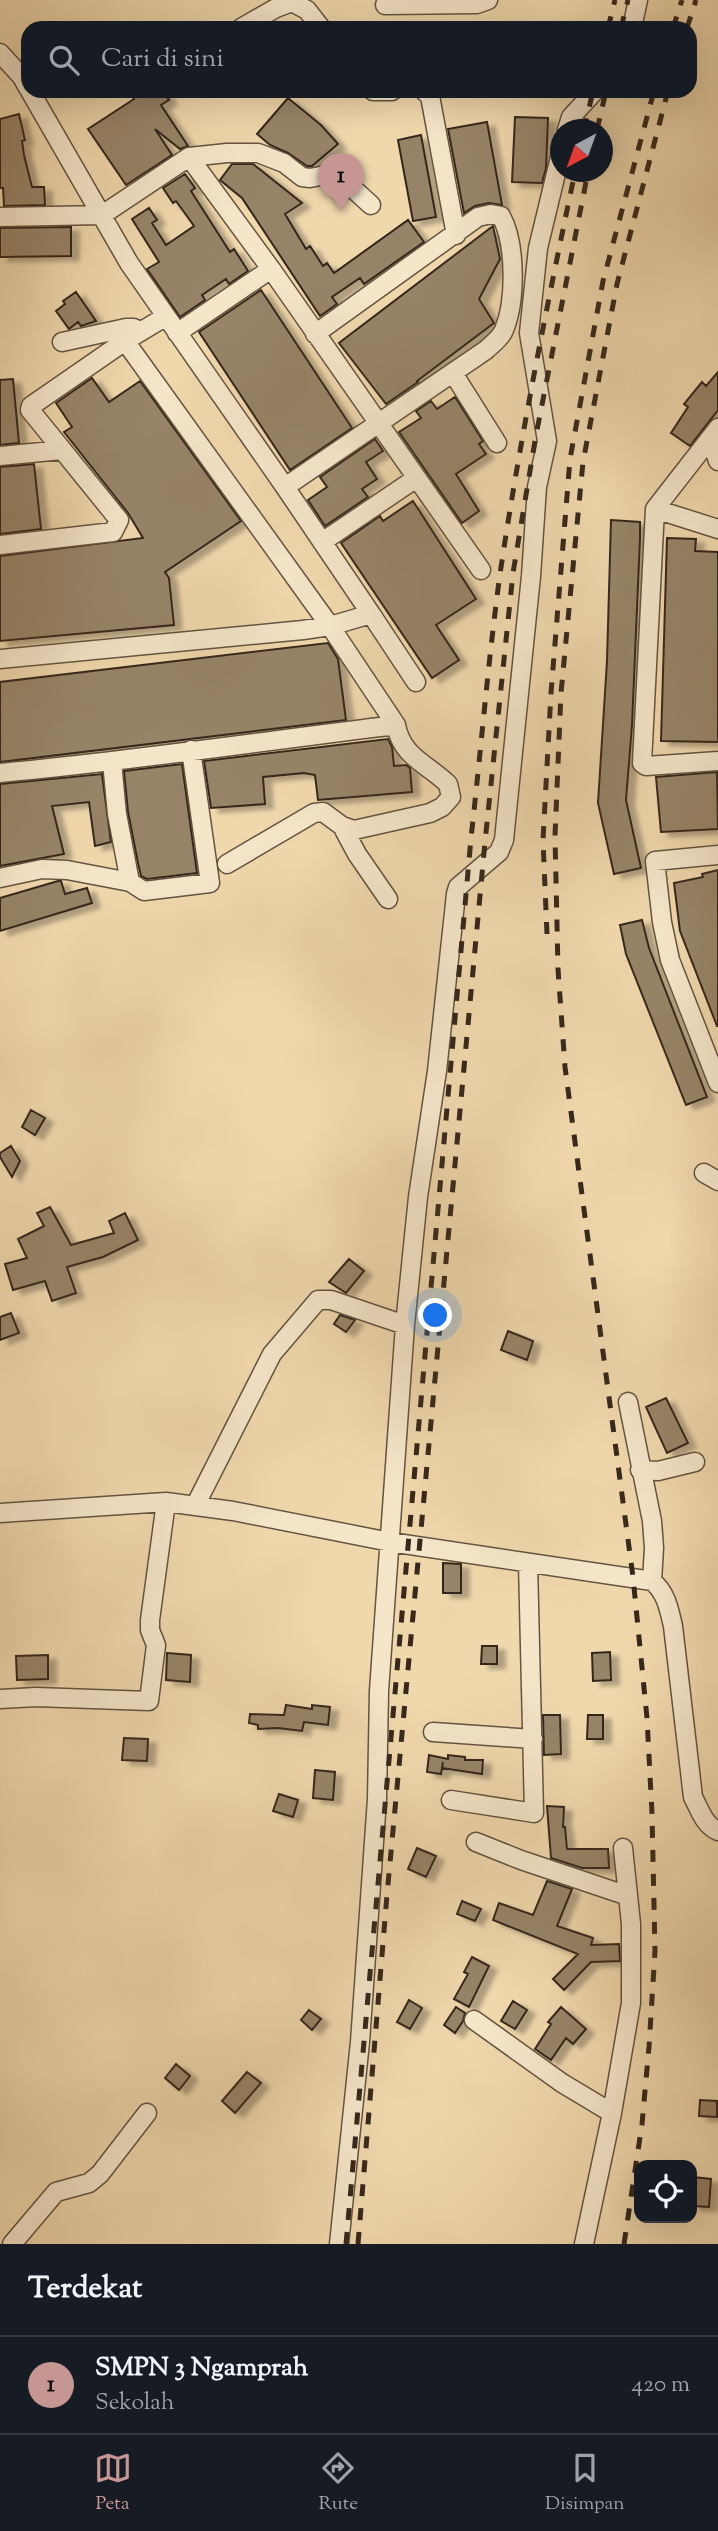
<!DOCTYPE html>
<html lang="id">
<head>
<meta charset="utf-8">
<style>
	:root { --surface:#171b24; --page:#20242c; --text:#f1f3f6; --muted:#9ea1a6; --line:#363941; --accent:#c59692 }
	body { margin:0; font-family:"Sorts Mill Goudy",serif; background:var(--page); color:var(--text) }
	.controls { position:absolute; right:21px; bottom:21px; display:grid; overflow:hidden; border-radius:14px; box-shadow:0 7px 28px #0002 }
	.controls button { width:63px; height:63px; display:grid; place-items:center; padding:0; border:0; border-bottom:2px solid var(--line); background:var(--surface); color:var(--text); font:35px sans-serif }
	.compass { position:absolute; left:550px; top:119px; width:63px; height:63px; border-radius:50%; background:var(--surface); box-shadow:0 7px 28px #0002; rotate:221deg }
	.you { position:absolute; left:436px; top:1316px; width:24px; height:24px; margin:-18px; border:5px solid #fff; border-radius:50%; background:#1a73e8; box-shadow:0 0 0 10px #1a73e833 }
	.badge { display:grid; place-items:center; width:46px; height:46px; border-radius:50%; background:var(--accent); color:#111; font-size:23px; font-weight:700 }
	.pin { position:absolute; translate:-50% -58px; filter:drop-shadow(0 2px 4px #0008) }
	.pin::after { content:''; position:absolute; top:37px; width:24px; height:21px; background:inherit; clip-path:polygon(0 0,100% 0,50% 100%) }
	.list { margin:0; padding:0; list-style:none }
	h2 { display:flex; justify-content:space-between; align-items:center; height:91px; margin:0; padding:0 28px; font-size:30px }
	h2 small { font-size:23px; font-weight:400; color:var(--muted) }
	.list li { display:grid; grid-template-columns:46px 1fr auto; gap:21px; align-items:center; box-sizing:border-box; height:98px; padding:0 28px; border-top:2px solid var(--line) }
	.list b { display:block; font-size:26px; white-space:nowrap }
	.list p { margin:0; font-size:23px; white-space:nowrap; color:var(--muted) }
	.list em { font-size:23px; font-style:normal; color:var(--muted) }
	.icon { flex:none; width:38px; height:38px; fill:none; stroke:currentColor; stroke-width:2; stroke-linecap:round; stroke-linejoin:round }
	.map { position:relative; flex:none; width:718px; height:2244px; overflow:hidden }
	.search { position:absolute; background:var(--surface); box-shadow:0 7px 28px #0002; left:21px; right:21px; top:21px; height:77px; display:flex; align-items:center; gap:18px; box-sizing:border-box; padding:0 24px; border-radius:21px; color:var(--muted); font-size:26px }
	.sheet { height:189px; background:var(--surface) }
	nav { display:flex; justify-content:space-around; align-items:center; box-sizing:border-box; height:98px; border-top:2px solid var(--line); background:var(--surface); font-size:19px; color:var(--muted) }
	nav a { display:grid; justify-items:center; gap:4px }
	nav .on { color:var(--accent) }
	.map>svg:first-child { display:block }
	.building { fill:#978467; stroke:#36281c; stroke-width:2; filter:url(#shadow) }
	.lines { fill:none; stroke-linecap:round; stroke-linejoin:round }
	.minor-casing { stroke:#645440; stroke-width:21 }
	.minor { stroke:#f5e6ca; stroke-width:18 }
	.rail { stroke:#36281c; stroke-width:5; stroke-dasharray:12 12; stroke-linecap:butt }
</style>
</head>
<body>
<div class="map">
<svg width="718" height="2244" viewBox="0 0 718 2244">
	<defs>
		<filter id="shadow"><feDropShadow dx="8" dy="4.5" stdDeviation="2" flood-color="#0004"/></filter>
	</defs>
	<rect width="100%" height="100%" fill="#f0d8ad"/>
	<filter id="stains"><feTurbulence type="fractalNoise" baseFrequency=".00286" numOctaves="4"/><feColorMatrix values="0 0 0 0 .2 0 0 0 0 .09 0 0 0 0 .02 0 0 0 .5 -.17"/></filter>
	<radialGradient id="worn" r=".72"><stop offset=".6" stop-color="#630" stop-opacity="0"/><stop offset="1" stop-color="#630" stop-opacity=".3"/></radialGradient>
	<path class="building" d="M129 91H163L169 100 161 105 188 146 180 149 155 129 172 155 126 185 88 129 134 99Z
		M288 98 321 125 338 144 312 166H307L288 153 270 145 257 134Z
		M19 114 25 140 22 141 24 155 32 187H44L45 205 4 206 3 188H0V119Z
		M515 117 548 118 546 168 542 183 512 182Z
		M487 122 502 205 489 203 475 206 464 213 448 129Z
		M421 135 436 217 413 221 398 140Z
		M232 164H253L302 203 285 214 306 249 310 246 323 266 327 263 334 273 408 220 424 242 364 284 360 278 332 297 337 304 320 316 242 198 220 180Z
		M185 174 195 188 191 191 230 252 234 249 248 271 229 284 226 279 202 295 205 300 180 317 147 269 159 262 132 219 149 208 157 220 152 223 166 245 194 226 176 201 173 203 163 188Z
		M493 226 500 259 479 299 494 323 417 381 418 382 386 404 339 343Z
		M71 227V256L0 257V228Z
		M261 290 352 428 290 470 199 332Z
		M76 292 96 321 81 326 78 322 69 329 56 311 65 304 63 301Z
		M718 372V410L690 446 671 433 688 407 684 404 702 382 706 386Z
		M92 378 109 402 140 381 241 521 165 572 169 578 174 625 0 641V556L143 538 128 513 64 432 72 427 56 403Z
		M13 379 19 443 0 445V380Z
		M455 397 483 441 479 444 486 454 456 474 479 511 462 523 399 432 421 418 416 411 431 401 437 409Z
		M375 439 383 451 366 462 377 479 362 489 368 497 325 526 308 500 327 487 320 477Z
		M34 464 41 529 0 534V467Z
		M413 501 476 599 436 625 459 660 432 678 341 543 380 516 383 521Z
		M611 520 640 522V538L632 725 626 800 641 868 614 874 598 803 607 661Z
		M667 538 696 539 695 551 718 552V742L661 741Z
		M328 643 338 659 346 720 0 762V682Z
		M388 739 392 747 394 766 406 765 410 768 412 792 318 800 315 775 304 773 263 777 265 804 211 808 204 761Z
		M182 764 197 873 147 879 141 876 138 863 128 812 124 771Z
		M717 772 718 829 661 832 656 777Z
		M102 774 111 842 95 846 89 802 52 806 64 854 0 866V784Z
		M718 870V1026H717L680 931 674 883 703 877 702 874Z
		M58 881H61L65 894 87 888 92 903 0 931V898Z
		M642 920 649 948 707 1097 686 1105 626 954 620 925Z
		M31 1110 45 1118 35 1135 22 1127Z
		M11 1146 20 1161 12 1177 0 1157V1153Z
		M50 1207 71 1245 114 1233 109 1221 125 1213 138 1240 103 1257 67 1267 76 1293 52 1301 45 1281 13 1290 5 1264 27 1258 18 1239 44 1226 37 1213Z
		M349 1259 364 1271 346 1293 329 1282Z
		M11 1313 19 1333 0 1340V1317Z
		M340 1315 355 1320 346 1332 334 1324Z
		M508 1331 533 1341 527 1360 501 1350Z
		M666 1398 688 1443 667 1453 646 1407Z
		M443 1563 461 1564V1593H443Z
		M482 1646H497V1664H481Z
		M610 1652 611 1680 593 1681 592 1653Z
		M167 1653 191 1655 190 1682 166 1680Z
		M48 1655V1679L17 1680 16 1656Z
		M286 1705 312 1709V1705L330 1707 328 1725 304 1722 302 1731 278 1728 258 1729V1725L249 1723 250 1714 284 1715Z
		M543 1715H560L561 1754 544 1755Z
		M588 1715H603V1739H587Z
		M124 1738 148 1739 147 1761 122 1760Z
		M429 1755 448 1759V1755L465 1757V1760H483L482 1774 442 1768 443 1762 441 1774 427 1772Z
		M315 1770 335 1772 333 1800 313 1798Z
		M279 1794 298 1800 293 1817 273 1811Z
		M547 1806 564 1807 563 1827H565L567 1849H608L609 1868H582L551 1858Z
		M417 1848 436 1856 426 1877 408 1869Z
		M547 1881 572 1889 557 1926 593 1938 591 1945 619 1944 620 1961 591 1962 564 1990 553 1979 578 1954 493 1920 499 1903 533 1915Z
		M462 1901 481 1909 475 1921 457 1914Z
		M472 1957 489 1966 469 2007 454 1999 468 1974 464 1972Z
		M409 2000 422 2008 410 2029 397 2022Z
		M513 2001 527 2010 515 2029 501 2021Z
		M456 2007 465 2013 463 2021 455 2033 444 2025Z
		M561 2007 586 2029 573 2044 566 2038 551 2060 535 2049 551 2024 548 2022Z
		M309 2010 321 2019 312 2030 301 2020Z
		M176 2064 190 2076 179 2090 165 2078Z
		M247 2072 261 2083 235 2113 222 2101Z
		M700 2100 717 2101V2117L699 2116Z
		M693 2177 711 2179 709 2207 692 2206Z"/>
	<g class="lines">
		<defs>
			<path id="minor" d="M385 5 477 4 488 0
				M241 28 276 8 292 2 307 10 321 28
				M632 28 638 0
				M0 53 22 77 28 88
				M373 91H392
				M424 91 430 96 456 235
				M567 130 571 117 595 91
				M189 157 271 269 481 570
				M0 217 102 215 189 157 227 153H258L284 163 302 177 310 178 336 173 371 205
				M177 333 271 269
				M125 341 330 626 396 725C402 757 426 763 448 784L451 797 442 807 430 813 354 830 342 826 323 812 314 813 227 864
				M62 342 126 328H134L140 332
				M453 373 497 443
				M718 428 655 509 642 763 646 766 718 761
				M710 438 718 461
				M0 456 62 450
				M285 487 486 350C492 344 501 338 504 330 516 301 516 243 501 216L491 214 478 217 315 334
				M655 509 718 529
				M322 542 415 479
				M0 545 113 532 119 520 30 410 31 406 125 341 165 317
				M371 614 416 682
				M0 659 303 630 330 626 371 614 285 487 129 263 30 91
				M112 762 117 814 130 882
				M0 773C132 761 264 741 396 725
				M342 826 357 854 388 899
				M718 855 655 861 662 922 670 960 718 1083
				M0 878 42 869 67 870 130 882 144 891 210 883 191 750
				M704 1173 718 1181
				M628 1402 652 1521 654 1548 652 1581
				M640 1470 658 1471 695 1462
				M195 1506 272 1354 318 1300H331L405 1325
				M0 1513 166 1502 233 1511 390 1542 652 1581C666 1592 669 1609 673 1626L693 1797C700 1810 704 1825 718 1831
				M0 1699 36 1697 149 1701 156 1645 150 1630V1620L166 1502
				M433 1732 533 1739
				M451 1800 534 1813 528 1563
				M476 1842 521 1860 628 1896
				M474 2020 562 2083 612 2113
				M12 2244 56 2192 89 2183 100 2174 147 2113
				M339 2244 360 2042 377 1799 379 1691 405 1325 418 1197 437 1071 456 894 458 887 499 852 504 840 531 576 537 487 547 441 529 333 538 248 560 157
				M584 2244 612 2113 631 2003V1924L623 1848"/>
		</defs>
		<use href="#minor" class="minor-casing"/>
		<use href="#minor" class="minor"/>
		<path class="rail" d="M608 28 615 0
			M621 28 628 0
			M673 28 682 0
			M687 28 696 0
			M584 130 593 91
			M597 130 606 91
			M547 934 543 840 551 693 570 459 603 281 654 91
			M346 2244 471 838C481 750 488 662 500 574 520 439 547 305 575 172
			M358 2244 387 1895 485 842 513 573 536 435 588 172
			M624 2244 642 2124 649 2047 655 1951 652 1813 647 1718 633 1577 565 1067 558 969 555 836 561 693 583 462 617 284 668 91"/>
	</g>
	<rect width="100%" height="100%" filter="url(#stains)"/>
	<rect width="100%" height="100%" fill="url(#worn)"/>
</svg>
<div class="controls">
<button><svg class="icon" aria-label="locate" viewBox="0 0 24 24"><circle cx="12" cy="12" r="6"/><path d="M12 2v4M12 18v4M2 12h4M18 12h4"/></svg></button>
</div>
<svg class="compass" viewBox="-18 -18 36 36"><path d="M0-13l5 13h-10z" fill="#e53935"/><path d="M0 13l5-13h-10z" fill="#9ea1a6"/></svg>
<div class="you"></div>
<div class="pin badge" style="left:341px;top:211px">1</div>
<div class="search"><svg class="icon" aria-label="search" viewBox="0 0 24 24"><circle cx="10" cy="10" r="6"/><path d="M15 15l6 6"/></svg>Cari di sini</div>
</div>
<section class="sheet">
<h2>Terdekat<small></small></h2>
<ul class="list">
<li><span class="badge">1</span><div><b>SMPN 3 Ngamprah</b><p>Sekolah</p></div><em>420 m</em></li>
</ul>
</section>
<nav>
<a class="on"><svg class="icon" aria-label="map" viewBox="0 0 24 24"><path d="M3 6l6-2 6 2 6-2v14l-6 2-6-2-6 2zM9 4v14M15 6v14"/></svg>Peta</a>
<a><svg class="icon" aria-label="directions" viewBox="0 0 24 24"><path d="M12 3l9 9-9 9-9-9zM9 14v-3h6M13 9l2 2-2 2"/></svg>Rute</a>
<a><svg class="icon" aria-label="saved" viewBox="0 0 24 24"><path d="M7 4h10v16l-5-4-5 4z"/></svg>Disimpan</a>
</nav>
</body>
</html>
